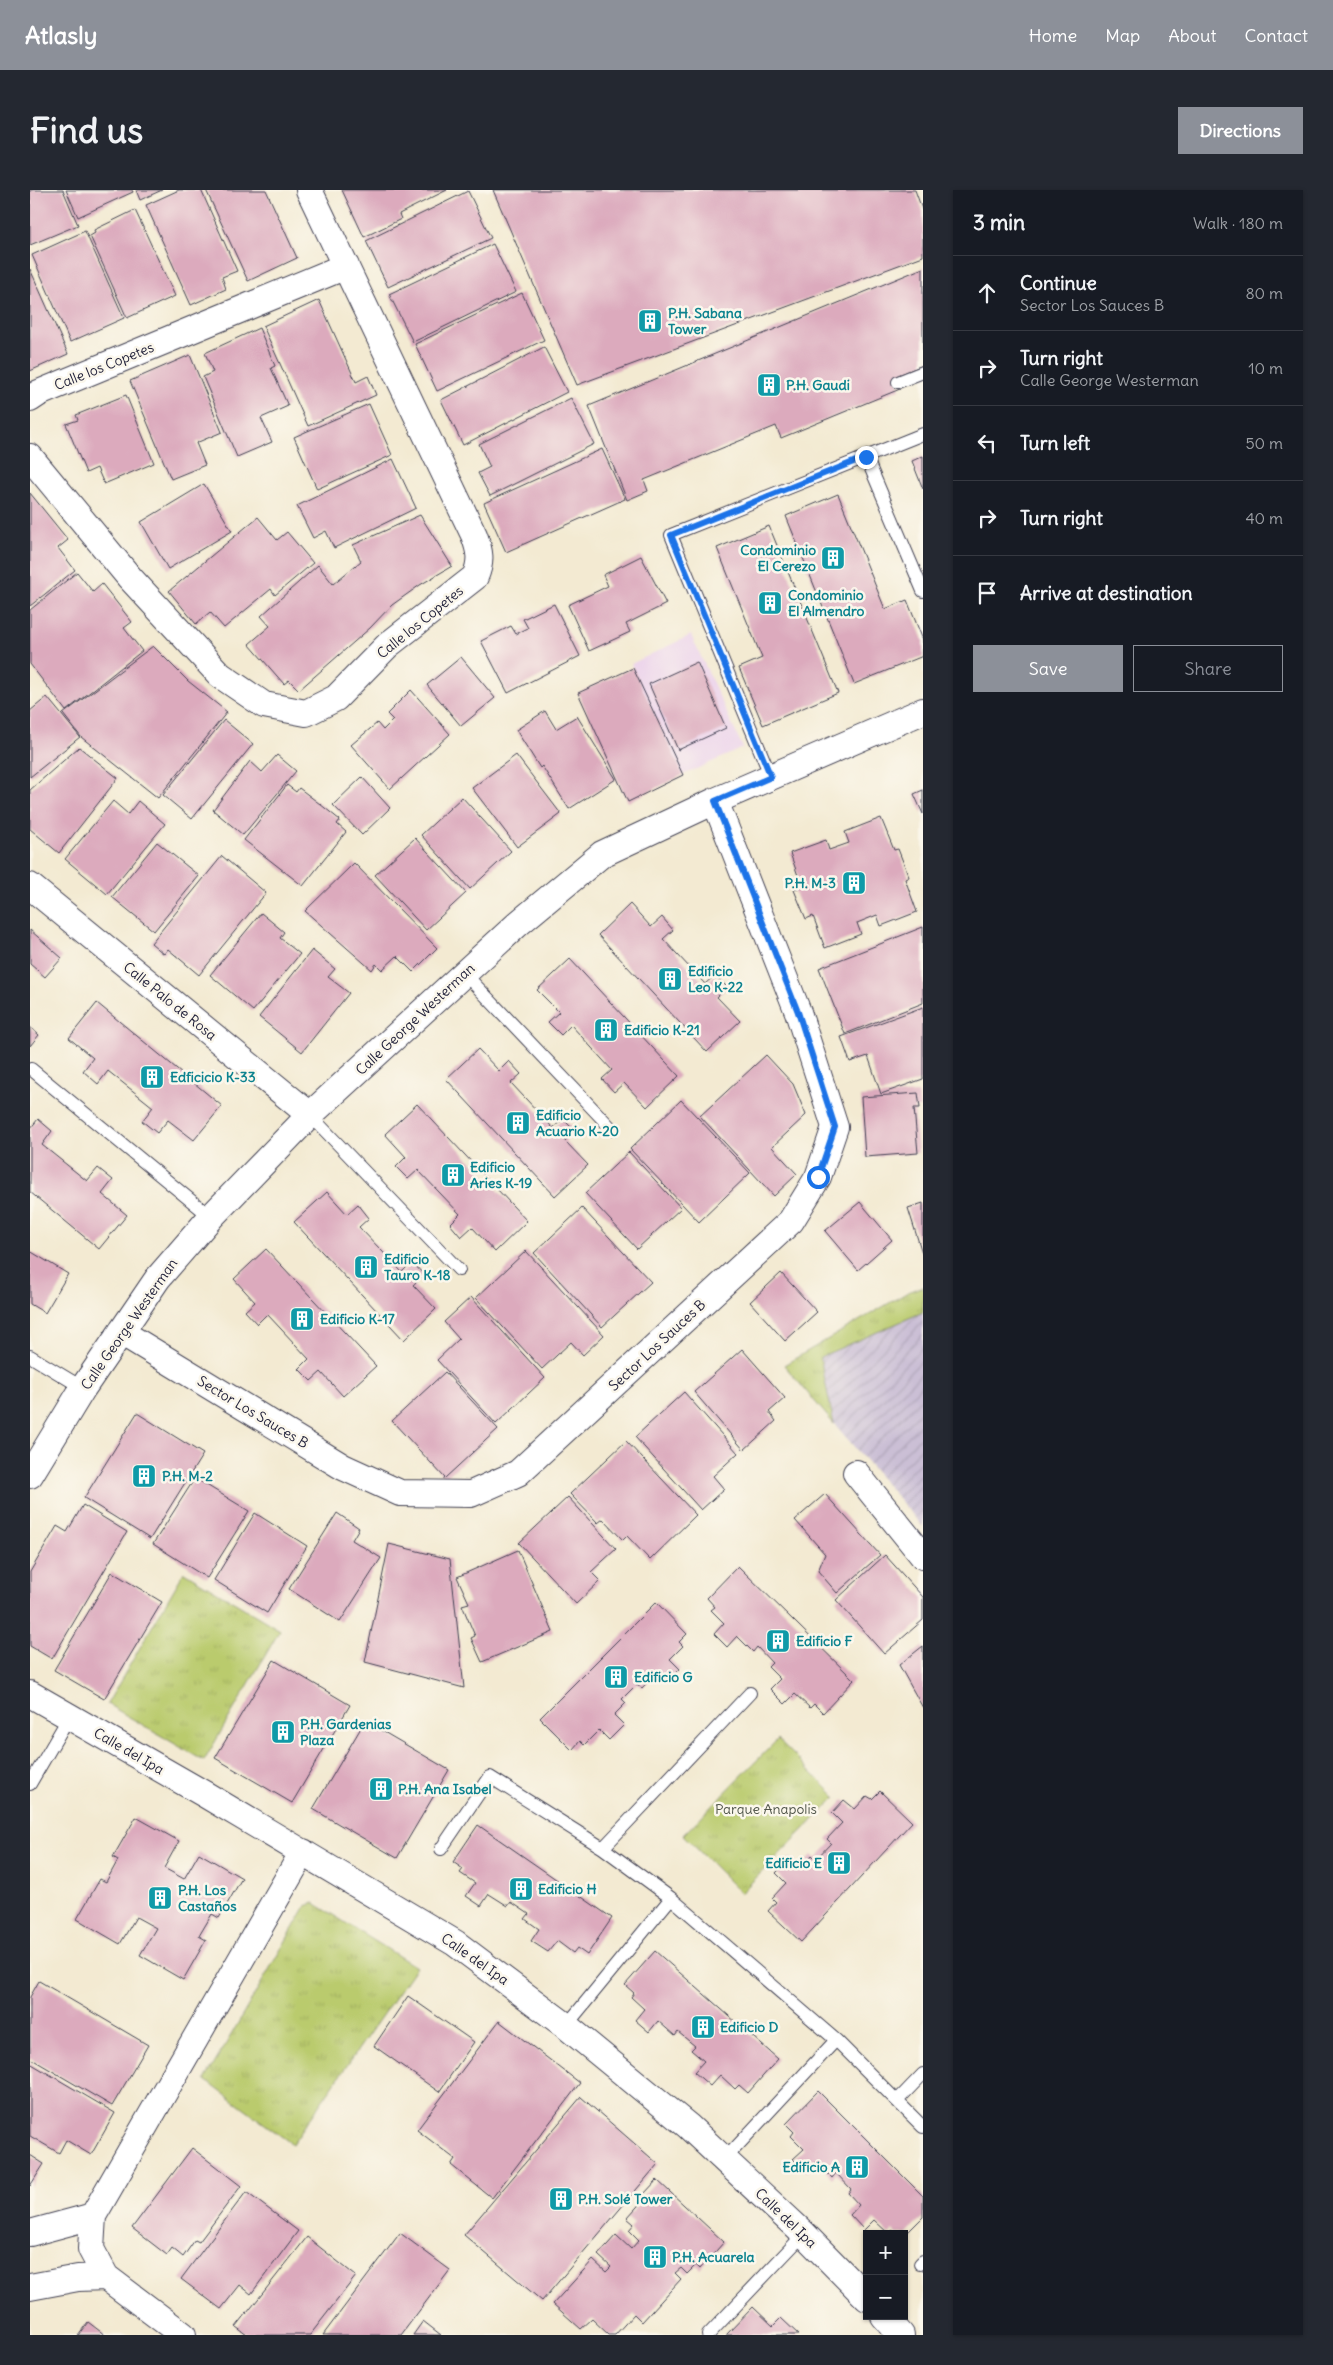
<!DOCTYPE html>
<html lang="en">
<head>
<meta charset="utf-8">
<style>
	:root { --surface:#171b24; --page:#242831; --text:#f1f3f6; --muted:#9ea1a6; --line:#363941; --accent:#8c9099 }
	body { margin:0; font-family:Delius,sans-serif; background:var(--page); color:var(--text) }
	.controls { position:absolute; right:15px; bottom:15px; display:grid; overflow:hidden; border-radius:0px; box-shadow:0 1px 4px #0004 }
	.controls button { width:45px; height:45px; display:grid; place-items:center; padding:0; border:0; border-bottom:1px solid var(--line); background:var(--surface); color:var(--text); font:25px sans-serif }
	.stop { position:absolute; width:15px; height:15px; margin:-11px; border:4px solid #1a73e8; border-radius:50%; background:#fff }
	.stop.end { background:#1a73e8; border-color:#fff; box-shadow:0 1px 5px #0008 }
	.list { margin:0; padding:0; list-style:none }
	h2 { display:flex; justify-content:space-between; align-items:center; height:65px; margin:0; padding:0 20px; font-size:21px }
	h2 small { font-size:16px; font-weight:400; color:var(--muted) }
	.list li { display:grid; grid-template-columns:32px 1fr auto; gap:15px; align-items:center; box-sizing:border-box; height:75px; padding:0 20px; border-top:1px solid var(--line) }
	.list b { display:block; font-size:19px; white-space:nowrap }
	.list p { margin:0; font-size:16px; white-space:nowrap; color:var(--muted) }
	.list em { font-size:16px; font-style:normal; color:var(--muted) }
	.actions { display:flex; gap:10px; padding:15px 20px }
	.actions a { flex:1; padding:11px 0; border:1px solid var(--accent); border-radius:0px; text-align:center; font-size:18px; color:var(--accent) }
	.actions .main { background:var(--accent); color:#fff }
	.icon { flex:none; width:28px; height:28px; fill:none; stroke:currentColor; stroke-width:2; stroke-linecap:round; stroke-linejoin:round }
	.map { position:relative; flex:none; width:893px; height:2145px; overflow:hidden; border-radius:0px }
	header { display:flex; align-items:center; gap:30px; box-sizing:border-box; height:70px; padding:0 25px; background:var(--accent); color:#fff }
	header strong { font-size:24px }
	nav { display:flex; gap:28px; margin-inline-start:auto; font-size:18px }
	.intro { display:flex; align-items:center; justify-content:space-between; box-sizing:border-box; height:120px; padding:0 30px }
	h1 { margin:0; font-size:35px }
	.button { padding:12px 22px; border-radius:0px; background:var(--accent); color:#fff; font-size:18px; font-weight:700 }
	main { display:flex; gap:30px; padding:0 30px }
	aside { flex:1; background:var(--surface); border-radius:0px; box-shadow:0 1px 4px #0004 }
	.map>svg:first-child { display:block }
	.built { fill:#ebd1eb }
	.industrial { fill:url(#industrial-furrows) }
	.grass { fill:url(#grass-tufts); stroke:#6e7654 }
	.building { fill:#dcaabd }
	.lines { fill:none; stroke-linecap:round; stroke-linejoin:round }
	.lane-casing { stroke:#414052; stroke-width:14 }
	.street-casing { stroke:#414052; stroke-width:28 }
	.lane { stroke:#fff; stroke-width:12 }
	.street { stroke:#fff; stroke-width:26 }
	.route { stroke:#1a73e8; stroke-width:6 }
	.labels { text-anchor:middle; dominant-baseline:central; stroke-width:5; stroke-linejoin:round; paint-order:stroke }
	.culture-label { font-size:14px; font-weight:bold; fill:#0d838f; stroke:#fbf7ec; text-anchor:start }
	.street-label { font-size:14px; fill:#22223b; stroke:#fbf7ec }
	.park-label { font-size:14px; fill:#50554a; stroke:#fbf7ec }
</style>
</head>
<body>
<header>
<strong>Atlasly</strong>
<nav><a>Home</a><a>Map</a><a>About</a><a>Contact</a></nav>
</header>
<div class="intro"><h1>Find us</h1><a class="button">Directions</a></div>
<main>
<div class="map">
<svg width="893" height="2145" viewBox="0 0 893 2145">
	<defs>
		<pattern id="industrial-furrows" width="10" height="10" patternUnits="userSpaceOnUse" patternTransform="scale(1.25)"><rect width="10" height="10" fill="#cbbfd5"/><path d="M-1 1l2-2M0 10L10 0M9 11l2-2" fill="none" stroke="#aea4b8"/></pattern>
		<pattern id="grass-tufts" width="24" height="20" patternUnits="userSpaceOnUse" patternTransform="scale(1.25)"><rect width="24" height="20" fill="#bacb6d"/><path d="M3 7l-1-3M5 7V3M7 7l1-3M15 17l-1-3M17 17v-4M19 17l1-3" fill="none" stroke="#a0ae5f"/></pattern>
	</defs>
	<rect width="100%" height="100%" fill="#fbf7ec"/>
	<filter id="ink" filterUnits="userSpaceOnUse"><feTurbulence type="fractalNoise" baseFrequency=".02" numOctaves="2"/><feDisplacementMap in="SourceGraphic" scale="10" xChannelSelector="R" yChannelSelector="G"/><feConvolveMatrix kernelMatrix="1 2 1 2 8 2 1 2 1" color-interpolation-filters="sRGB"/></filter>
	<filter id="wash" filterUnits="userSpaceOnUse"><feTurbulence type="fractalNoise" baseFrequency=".0096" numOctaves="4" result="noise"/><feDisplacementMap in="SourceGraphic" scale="20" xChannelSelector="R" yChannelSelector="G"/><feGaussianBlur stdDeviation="1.12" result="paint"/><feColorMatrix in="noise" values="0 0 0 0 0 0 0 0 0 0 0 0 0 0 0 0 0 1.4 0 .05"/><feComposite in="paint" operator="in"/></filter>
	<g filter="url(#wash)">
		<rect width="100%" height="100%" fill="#f3ead2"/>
		<path class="built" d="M661 445 713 558 653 585 601 474Z"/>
		<path class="industrial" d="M893 1096V1337L754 1175 878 1102Z"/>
		<path class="grass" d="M893 1096V1122L790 1167 804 1234 754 1175 878 1102Z
			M154 1382 250 1440 174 1571 77 1514Z
			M748 1549 806 1607 711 1703 653 1645Z
			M284 1713 386 1777 262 1954 175 1890 276 1716Z"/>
		<g id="blocks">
			<path class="building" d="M0 0H33L48 35 0 55Z
				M36 0H102L103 2 48 27Z
				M106 0H132L110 10Z
				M149 0H171L207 81 192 87 196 99 161 115 116 15Z
				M176 0H236L267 68 218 91Z
				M312 0H417L369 24 371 29 334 47Z
				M463 0H885L893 22V66L547 195Z
				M438 1 461 48 358 97 336 51Z
				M105 20 145 106 97 128 60 46 65 43 64 40Z
				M55 41 94 128 40 152 2 65Z
				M463 54 486 102 383 152 359 104Z
				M893 78V175L866 186 870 199 751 248 746 236 614 290 618 301 597 310 559 216Z
				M0 79 38 164 0 181Z
				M492 103 514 150 407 201 385 154Z
				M289 110 326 192 338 186 346 205 278 236 233 136Z
				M229 138 245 176 241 178 258 216 231 228 242 252 207 267 173 187 183 182 175 163Z
				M514 157 537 202 433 255 411 210Z
				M160 165 192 242 166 253 175 275 141 289 100 191Z
				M96 205 124 273 74 294 67 278 56 283 36 234 48 230 46 225Z
				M541 208 564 254 460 306 448 283 460 277 449 254Z
				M339 214 362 265 287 299 264 247Z
				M572 259 595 309 476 362 454 313Z
				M893 266V299L882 271Z
				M363 269 386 318 304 358 296 341 283 348 267 316Z
				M174 294 202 341 138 379 111 332Z
				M0 303 38 350 28 358 45 380 0 416Z
				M808 304 855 419 877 410 893 450V466L824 494 756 326Z
				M390 325 422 376 390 395 362 415 340 438 269 500 259 490 254 494 219 454 240 436 231 426 288 375 303 394 331 371 323 355Z
				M228 327 247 350 257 342 283 373 245 405 241 399 194 438 180 422 166 434 139 401Z
				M739 336 808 503 733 535 709 478 732 468 687 358Z
				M611 366 636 414 596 434 600 442 559 461 538 415 578 396 573 385Z
				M47 382 63 402 72 394 102 432 94 438 112 461 36 521 0 474V420Z
				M524 414 550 466 478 503 451 451 481 436 486 444 498 438 493 429Z
				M123 456 158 491 197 522 128 608 51 547 33 524Z
				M431 467 465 508 431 536 397 495Z
				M667 472 696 538 648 560 619 494Z
				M603 478 653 585 598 612 548 503Z
				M381 500 420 544 360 599 321 555 347 533 353 540 363 530 357 524Z
				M17 507 50 547 0 587V521Z
				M515 521 526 539 547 526 586 589 539 619 512 576 510 578 486 540Z
				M194 530 223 554 162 629 133 605Z
				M49 557 88 588 29 663 0 639V600Z
				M247 565 266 581 213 645 183 620 220 571 232 582Z
				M486 565 531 624 487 657 442 598Z
				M332 587 360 618 332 645 303 615Z
				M257 595 266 602 269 598 290 614 310 630 307 634 316 642 273 696 214 650Z
				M893 600V624L884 604Z
				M432 607 481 661 440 699 391 645Z
				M83 611 98 624 108 611 135 634 77 704 35 669Z
				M851 628 864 660 868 659 879 687 875 689 887 722 851 736 847 725 827 733 831 744 795 758 783 726 776 729 764 700 772 697 760 663 796 650 799 660 819 653 815 642Z
				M385 648 436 703 396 740 345 685Z
				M127 652 169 686 124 741 82 707Z
				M192 666 236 703 169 785 138 759 134 764 121 753Z
				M324 673 407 758 383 782 367 766 352 780 346 774 342 780 275 721Z
				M600 714 621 737 632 727 643 740 633 749 675 794 685 785 697 797 687 807 710 831 677 862 568 745Z
				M231 723 254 742 250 748 270 764 223 821 180 785Z
				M893 737V813L815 844 789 778Z
				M0 740 32 768 15 787 0 774Z
				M282 760 305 779 298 787 319 803 272 862 229 827Z
				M540 769 649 886 617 917 594 893 584 902 572 889 582 880 541 835 531 845 518 832 529 822 507 800Z
				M67 813 192 916 164 950 138 930 127 943 112 931 123 917 78 881 68 894 53 881 63 868 39 848Z
				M893 817V889L851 904 838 866 820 872 811 847Z
				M0 837 9 845 0 856Z
				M448 859 469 881 479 871 491 884 481 893 523 938 533 929 545 941 535 951 558 975 525 1006 416 889Z
				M736 865 763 894 776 925 742 957 767 984 744 1006 670 926Z
				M888 903 890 918H884L888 963 835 967 831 907Z
				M651 910 720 983 669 1032 600 959Z
				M387 914 497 1031 465 1062 442 1037 431 1047 420 1034 430 1024 388 980 378 989 366 977 376 967 355 944Z
				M8 929 22 941 12 955 57 991 68 978 83 990 72 1004 97 1025 69 1059 0 1002V939Z
				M599 962 651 1018 607 1059 555 1003Z
				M297 1002 317 1024 328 1014 339 1028 329 1037 372 1082 382 1072 394 1085 383 1095 406 1119 374 1150 264 1032Z
				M830 1012 862 1050 828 1080 795 1041Z
				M893 1013V1066L878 1018Z
				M552 1018 621 1092 572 1137 504 1063Z
				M236 1059 346 1176 313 1206 291 1182 281 1191 269 1179 279 1169 237 1124 227 1134 215 1121 225 1112 204 1089Z
				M0 1061 38 1084 15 1123 0 1114Z
				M496 1061 574 1145 553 1165 541 1152 512 1179 446 1108Z
				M751 1083 787 1122 755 1151 720 1112Z
				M441 1107 515 1188 466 1234 407 1170 429 1149 414 1132Z
				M712 1159 755 1208 739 1222 746 1231 714 1260 664 1202Z
				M415 1182 468 1239 415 1288 362 1231Z
				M654 1202 708 1263 683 1286 694 1299 671 1320 605 1247Z
				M107 1223 173 1264 120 1349 54 1308Z
				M596 1251 666 1325 620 1370 597 1346 593 1350 573 1329 568 1333 540 1304Z
				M165 1288 219 1321 177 1388 123 1354Z
				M795 1304 850 1365 807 1403 788 1381 795 1364 765 1330Z
				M538 1307 586 1359 561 1382 570 1391 546 1414 489 1353Z
				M53 1315 97 1342 22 1469 0 1456V1382L27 1336 37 1342Z
				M225 1323 277 1356 237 1423 184 1390Z
				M307 1323 329 1338 322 1350 351 1368 310 1432 259 1399Z
				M359 1354 420 1369 434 1498 335 1472Z
				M488 1360 523 1442 452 1472 441 1448 445 1446 432 1415 439 1413 427 1387Z
				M855 1365 893 1407V1430L854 1464 806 1410Z
				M708 1376 824 1490 793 1523 784 1514 780 1518 765 1504 755 1514 740 1499 750 1489 738 1477 742 1473 727 1457 723 1462 707 1446 697 1457 684 1444 694 1433 681 1420 685 1417 677 1408Z
				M82 1382 132 1412 74 1509 24 1480Z
				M626 1412 657 1444 649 1452 653 1456 640 1469 650 1479 637 1492 627 1482 612 1498 607 1494 592 1509 596 1513 584 1525 594 1535 579 1550 569 1540 554 1555 550 1551 542 1560 510 1528Z
				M893 1456V1518L869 1475Z
				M244 1470 320 1515 262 1613 185 1568Z
				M335 1531 419 1580 367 1668 283 1619Z
				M850 1601 882 1632 771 1752 738 1721 746 1712 742 1708 756 1693 746 1683 760 1668 771 1677 782 1665 786 1669 801 1653 797 1649 812 1633 802 1623 814 1610 825 1619 837 1606 842 1609Z
				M106 1627 149 1651 134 1678 154 1689 169 1663 212 1688 189 1728 182 1724 169 1746 176 1750 153 1790 110 1765 126 1738 106 1727 90 1754 47 1729 70 1689 76 1692 88 1670 83 1667Z
				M448 1635 582 1728 557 1765 547 1758 543 1763 527 1751 518 1762 501 1751 509 1739 495 1729 499 1724 481 1712 478 1716 459 1704 451 1716 436 1706 445 1693 430 1683 433 1679 423 1672Z
				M625 1761 748 1869 718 1903 709 1895 705 1899 690 1885 680 1896 664 1882 674 1871 661 1860 665 1856 648 1842 645 1846 628 1831 619 1842 605 1830 614 1819 601 1807 604 1803 595 1795Z
				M9 1791 118 1855 82 1916 0 1868V1807Z
				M378 1806 444 1852 409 1902 344 1856Z
				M469 1831 550 1893 462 2008 421 1975 425 1969 387 1940Z
				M0 1873 85 1923 61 1965 36 1950 29 1963 0 1946Z
				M788 1901 893 2006V2027L874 2046V2044H866L863 2040 859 2044 844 2030 834 2040 820 2025 829 2015 818 2003 821 1999 806 1983 802 1988 787 1972 776 1982 763 1969 774 1959 761 1946 764 1942 756 1934Z
				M551 1907 628 1974 512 2111 434 2045Z
				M162 1958 211 1996 169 2052 165 2050 153 2067 142 2058 137 2065 102 2038Z
				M0 1965 14 1974 0 1996Z
				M627 1990 694 2052 670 2079 666 2075 657 2084 651 2078 645 2083 651 2089 612 2132 604 2124 585 2145H579L562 2129 551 2139 523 2114 563 2070 576 2082 581 2077 568 2065 586 2045 601 2059 609 2050 599 2040 604 2034 597 2028 616 2007 613 2005Z
				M216 2002 268 2041 221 2104 210 2095 191 2119 151 2089Z
				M370 2043 420 2080 371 2145H293Z
				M277 2047 326 2086 280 2145H217L206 2137Z
				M723 2117 743 2136 751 2128 769 2145H696Z
				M393 2131 411 2145H383Z
				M58 2132 75 2145H48Z"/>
		</g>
	</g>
	<g filter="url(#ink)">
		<use href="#blocks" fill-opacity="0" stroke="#414052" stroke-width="1"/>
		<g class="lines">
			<defs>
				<path id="lane" d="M868 192 893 182
					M836 267 893 401
					M741 587 641 345 893 244
					M434 783 583 940
					M1 879 181 1027
					M280 925 429 1080
					M0 1166 53 1198
					M0 1594 39 1527
					M573 1658 720 1503
					M411 1659 460 1587 573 1658 641 1708 806 1850 893 1937
					M536 1836 641 1708
					M867 1911 893 1884
					M695 1969 806 1850
					M890 2074 893 2071
					M678 2145 774 2044"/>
				<path id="street" d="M0 209 9 203 316 76
					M0 267 100 388 190 485 234 515 276 523 306 508 358 455 445 387C452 371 450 361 444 345L279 0
					M0 696 280 925
					M91 1142 313 1277 370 1303 441 1304 488 1283 761 1031 788 987 805 937 768 822 685 611
					M826 1283 893 1366
					M0 1285 53 1198 128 1088 181 1027 280 925 489 733 572 664 685 611 893 521
					M0 1504 176 1605 425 1753 536 1836 658 1936 774 2044 837 2108
					M0 2043 63 2026
					M0 2097 48 2088 76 2087
					M854 2126 871 2145
					M153 2145 76 2087 61 2059 63 2026 273 1662"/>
			</defs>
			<use href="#lane" class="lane-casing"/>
			<use href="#street" class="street-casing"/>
			<use href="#lane" class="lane"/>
			<use href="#street" class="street"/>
		</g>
	</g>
	<g class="lines" filter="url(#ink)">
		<path class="route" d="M788 987 805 937 768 822 685 611 741 587 641 345 836 267"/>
	</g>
	<defs>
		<symbol id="building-square" viewBox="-11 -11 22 22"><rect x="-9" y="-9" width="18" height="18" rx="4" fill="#0f9aa8" stroke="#fbf7ec"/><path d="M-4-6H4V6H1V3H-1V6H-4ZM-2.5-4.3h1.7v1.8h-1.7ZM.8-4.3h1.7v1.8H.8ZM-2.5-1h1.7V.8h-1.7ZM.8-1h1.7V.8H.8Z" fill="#fff"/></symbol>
	</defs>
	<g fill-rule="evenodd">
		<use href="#building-square" x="606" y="117" width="28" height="28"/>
		<use href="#building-square" x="725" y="181" width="28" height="28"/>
		<use href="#building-square" x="789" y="354" width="28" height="28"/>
		<use href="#building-square" x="726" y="399" width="28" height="28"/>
		<use href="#building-square" x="810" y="679" width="28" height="28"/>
		<use href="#building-square" x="626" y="775" width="28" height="28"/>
		<use href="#building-square" x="562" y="826" width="28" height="28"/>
		<use href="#building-square" x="108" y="873" width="28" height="28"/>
		<use href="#building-square" x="474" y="919" width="28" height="28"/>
		<use href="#building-square" x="409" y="971" width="28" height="28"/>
		<use href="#building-square" x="322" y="1063" width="28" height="28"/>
		<use href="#building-square" x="258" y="1115" width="28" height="28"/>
		<use href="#building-square" x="100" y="1272" width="28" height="28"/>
		<use href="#building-square" x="734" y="1437" width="28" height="28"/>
		<use href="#building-square" x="572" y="1473" width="28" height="28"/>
		<use href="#building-square" x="239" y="1528" width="28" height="28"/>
		<use href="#building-square" x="337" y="1585" width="28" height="28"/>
		<use href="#building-square" x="795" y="1659" width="28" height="28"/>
		<use href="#building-square" x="477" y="1685" width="28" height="28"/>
		<use href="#building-square" x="116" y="1694" width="28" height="28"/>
		<use href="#building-square" x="659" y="1823" width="28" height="28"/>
		<use href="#building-square" x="813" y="1963" width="28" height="28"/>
		<use href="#building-square" x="517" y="1995" width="28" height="28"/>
		<use href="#building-square" x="611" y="2053" width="28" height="28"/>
	</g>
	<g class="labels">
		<g class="culture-label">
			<text x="638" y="123">P.H. Sabana<tspan x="638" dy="16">Tower</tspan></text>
			<text x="756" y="195">P.H. Gaudi</text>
			<text x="786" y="360" text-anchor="end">Condominio<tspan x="786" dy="16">El Cerezo</tspan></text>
			<text x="758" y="405">Condominio<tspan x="758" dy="16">El Almendro</tspan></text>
			<text x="806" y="693" text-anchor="end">P.H. M-3</text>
			<text x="658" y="781">Edificio<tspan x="658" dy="16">Leo K-22</tspan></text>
			<text x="594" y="840">Edificio K-21</text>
			<text x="140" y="887">Edficicio K-33</text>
			<text x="506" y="925">Edificio<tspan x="506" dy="16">Acuario K-20</tspan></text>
			<text x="440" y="977">Edificio<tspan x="440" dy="16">Aries K-19</tspan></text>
			<text x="354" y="1069">Edificio<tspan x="354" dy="16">Tauro K-18</tspan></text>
			<text x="290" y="1129">Edificio K-17</text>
			<text x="132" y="1286">P.H. M-2</text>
			<text x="766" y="1451">Edificio F</text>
			<text x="604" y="1487">Edificio G</text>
			<text x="270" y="1534">P.H. Gardenias<tspan x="270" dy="16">Plaza</tspan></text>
			<text x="368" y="1599">P.H. Ana Isabel</text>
			<text x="792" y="1673" text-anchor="end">Edificio E</text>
			<text x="508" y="1699">Edificio H</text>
			<text x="148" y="1700">P.H. Los<tspan x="148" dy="16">Castaños</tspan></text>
			<text x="690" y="1837">Edificio D</text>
			<text x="810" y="1977" text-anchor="end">Edificio A</text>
			<text x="548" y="2009">P.H. Solé Tower</text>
			<text x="642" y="2067">P.H. Acuarela</text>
		</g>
		<g class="street-label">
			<text transform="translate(74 176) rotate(-22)">Calle los Copetes</text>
			<text transform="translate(390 432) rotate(-39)">Calle los Copetes</text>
			<text transform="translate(140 811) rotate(39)">Calle Palo de Rosa</text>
			<text transform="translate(385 829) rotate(-43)">Calle George Westerman</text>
			<text transform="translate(99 1134) rotate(-55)">Calle George Westerman</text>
			<text transform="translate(627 1155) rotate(-43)">Sector Los Sauces B</text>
			<text transform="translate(223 1222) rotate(31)">Sector Los Sauces B</text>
			<text transform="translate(99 1561) rotate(30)">Calle del Ipa</text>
			<text transform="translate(445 1769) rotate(35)">Calle del Ipa</text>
			<text transform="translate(756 2028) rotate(44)">Calle del Ipa</text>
		</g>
		<g class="park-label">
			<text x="736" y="1619">Parque Anapolis</text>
		</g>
	</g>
</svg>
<div class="controls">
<button>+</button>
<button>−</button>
</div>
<div class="stop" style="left:788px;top:987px"></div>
<div class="stop end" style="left:836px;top:267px"></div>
</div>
<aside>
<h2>3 min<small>Walk · 180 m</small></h2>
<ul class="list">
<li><svg class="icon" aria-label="ahead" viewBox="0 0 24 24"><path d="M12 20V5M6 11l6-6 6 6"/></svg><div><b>Continue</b><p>Sector Los Sauces B</p></div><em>80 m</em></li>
<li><svg class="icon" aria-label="right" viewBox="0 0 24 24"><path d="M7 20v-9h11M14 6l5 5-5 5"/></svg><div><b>Turn right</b><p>Calle George Westerman</p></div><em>10 m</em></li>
<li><svg class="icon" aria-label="left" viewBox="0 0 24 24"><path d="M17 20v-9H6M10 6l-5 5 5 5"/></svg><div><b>Turn left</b></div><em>50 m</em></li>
<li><svg class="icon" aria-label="right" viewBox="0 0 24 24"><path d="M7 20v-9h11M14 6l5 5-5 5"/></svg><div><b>Turn right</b></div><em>40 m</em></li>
<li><svg class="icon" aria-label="arrive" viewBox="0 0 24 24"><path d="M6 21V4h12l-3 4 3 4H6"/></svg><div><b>Arrive at destination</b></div></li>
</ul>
<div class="actions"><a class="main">Save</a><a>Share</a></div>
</aside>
</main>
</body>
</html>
